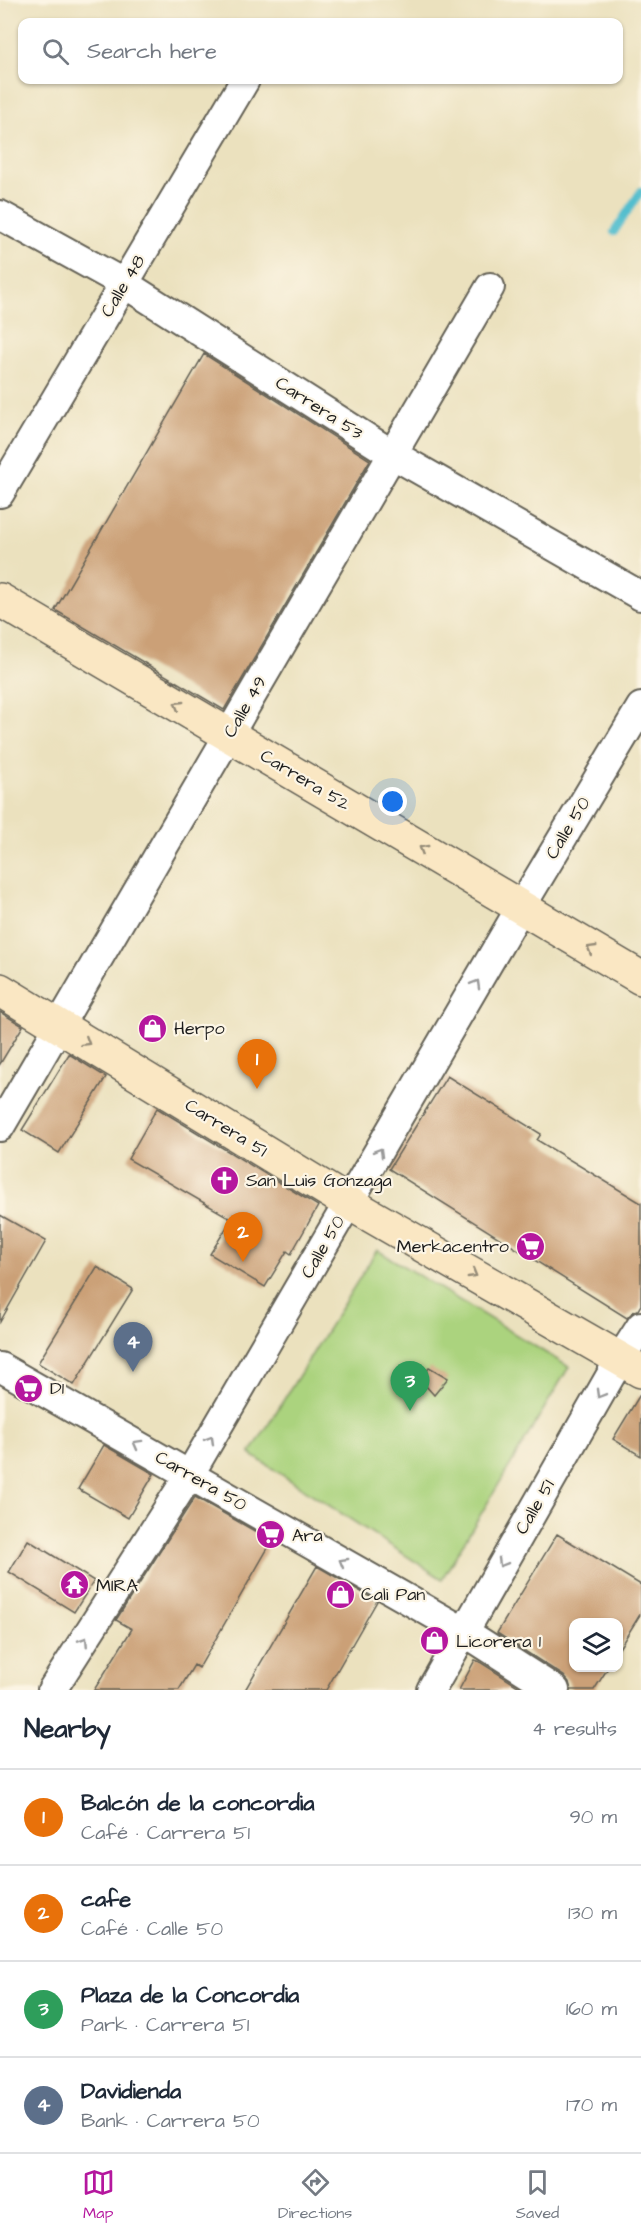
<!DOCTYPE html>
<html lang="en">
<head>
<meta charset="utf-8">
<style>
	:root { --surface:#fff; --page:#f2f2f3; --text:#1f2937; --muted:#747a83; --line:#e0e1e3; --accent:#b5179e }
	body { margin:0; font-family:"Architects Daughter",sans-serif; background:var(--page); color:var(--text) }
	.controls { position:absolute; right:18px; bottom:18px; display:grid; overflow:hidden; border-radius:12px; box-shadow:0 2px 4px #0004 }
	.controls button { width:54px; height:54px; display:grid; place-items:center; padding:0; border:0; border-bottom:2px solid var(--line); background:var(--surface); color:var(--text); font:30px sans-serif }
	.you { position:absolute; left:393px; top:802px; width:21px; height:21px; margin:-15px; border:4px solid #fff; border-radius:50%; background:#1a73e8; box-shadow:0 0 0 9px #1a73e833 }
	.badge { display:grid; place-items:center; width:39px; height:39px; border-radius:50%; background:var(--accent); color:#fff; font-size:20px; font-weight:700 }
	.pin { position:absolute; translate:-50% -50px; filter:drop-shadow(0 2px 3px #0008) }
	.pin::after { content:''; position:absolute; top:32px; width:21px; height:18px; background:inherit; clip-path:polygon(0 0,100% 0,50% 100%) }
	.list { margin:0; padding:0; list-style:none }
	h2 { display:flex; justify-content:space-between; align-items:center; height:78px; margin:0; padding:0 24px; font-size:26px }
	h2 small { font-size:20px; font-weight:400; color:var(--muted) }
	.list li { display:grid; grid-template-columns:39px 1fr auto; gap:18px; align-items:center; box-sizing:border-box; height:96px; padding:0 24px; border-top:2px solid var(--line) }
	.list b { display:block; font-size:22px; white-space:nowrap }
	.list p { margin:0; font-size:20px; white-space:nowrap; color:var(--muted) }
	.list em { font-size:20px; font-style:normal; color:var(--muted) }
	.icon { flex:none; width:33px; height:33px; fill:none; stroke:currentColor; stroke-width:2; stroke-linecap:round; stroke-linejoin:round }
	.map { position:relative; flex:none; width:641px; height:1690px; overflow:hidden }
	.search { position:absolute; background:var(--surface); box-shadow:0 2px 4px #0004; left:18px; right:18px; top:18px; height:66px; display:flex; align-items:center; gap:15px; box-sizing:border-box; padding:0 21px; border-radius:12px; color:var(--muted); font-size:22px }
	.sheet { height:462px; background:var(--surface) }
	nav { display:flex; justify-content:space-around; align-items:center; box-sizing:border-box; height:84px; border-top:2px solid var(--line); background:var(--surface); font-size:16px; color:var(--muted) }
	nav a { display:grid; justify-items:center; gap:3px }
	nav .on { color:var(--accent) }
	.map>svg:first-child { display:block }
	.green { fill:#abd37e; stroke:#64784d; stroke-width:1.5 }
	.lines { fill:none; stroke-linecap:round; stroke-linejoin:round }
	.stream { stroke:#53bece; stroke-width:8 }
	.building { fill:#cba077 }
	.street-casing { stroke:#646155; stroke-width:32 }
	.secondary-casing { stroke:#646155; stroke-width:36 }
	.street { stroke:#fff; stroke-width:28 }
	.secondary { stroke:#fae7c3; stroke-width:33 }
	.oneway { stroke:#968c78 }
	.oneway2 { stroke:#999 }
	.labels { text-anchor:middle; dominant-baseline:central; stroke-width:4.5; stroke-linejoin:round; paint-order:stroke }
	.street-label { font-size:18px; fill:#1c1c1c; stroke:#fcf5e5 }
	.poi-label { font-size:18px; fill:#1c1c1c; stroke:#fcf5e5; text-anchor:start }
</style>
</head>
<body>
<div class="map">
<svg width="641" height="1690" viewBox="0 0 641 1690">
	<rect width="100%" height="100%" fill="#fcf5e5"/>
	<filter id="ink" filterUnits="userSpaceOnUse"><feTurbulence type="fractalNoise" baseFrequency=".0167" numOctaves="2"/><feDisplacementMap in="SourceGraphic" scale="12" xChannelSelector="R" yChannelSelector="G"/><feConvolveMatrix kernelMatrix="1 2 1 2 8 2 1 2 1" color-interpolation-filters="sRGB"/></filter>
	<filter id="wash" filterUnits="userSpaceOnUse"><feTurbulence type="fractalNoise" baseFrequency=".008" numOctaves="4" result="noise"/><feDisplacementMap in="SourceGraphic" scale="24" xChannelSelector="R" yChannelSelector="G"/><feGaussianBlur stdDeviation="1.35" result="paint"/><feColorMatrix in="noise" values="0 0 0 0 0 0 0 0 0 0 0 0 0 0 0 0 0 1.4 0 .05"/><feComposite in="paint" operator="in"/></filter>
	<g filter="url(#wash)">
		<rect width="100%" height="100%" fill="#ebe1be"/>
		<path class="green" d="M377 1250 569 1367 442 1579 250 1454Z"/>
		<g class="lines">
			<path class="stream" d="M614 232 641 191"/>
		</g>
		<g id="blocks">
			<path class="building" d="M204 354 370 460 224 710 55 610Z
				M0 1012 23 1026 0 1064Z
				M69 1054 106 1077 59 1153 22 1130Z
				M447 1076 541 1134 537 1140 641 1203V1305L638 1310 633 1312 627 1318 389 1169Z
				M157 1108 318 1206 291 1254 287 1251 265 1287 210 1254 232 1219 128 1159Z
				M0 1215 46 1241 0 1322Z
				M97 1267 133 1289 74 1385 38 1363Z
				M429 1367 448 1378 434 1395 425 1385 424 1379Z
				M641 1393V1456L613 1439Z
				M104 1445 154 1474 128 1518 78 1489Z
				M195 1497 272 1541 199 1668 194 1665 179 1690H94L132 1629 116 1620Z
				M557 1534 641 1585V1613L618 1650V1623H573V1668H608L594 1690H571L569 1682 564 1676 497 1633Z
				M28 1540 94 1581 74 1612 9 1572Z
				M317 1566 377 1601 326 1690H245Z
				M475 1660 480 1662 524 1690H459Z"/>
		</g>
	</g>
	<g filter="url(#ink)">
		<use href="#blocks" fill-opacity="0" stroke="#646155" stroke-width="1.5"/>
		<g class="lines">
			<defs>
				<path id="street" d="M0 215 125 284 392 454 641 596
					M0 493 245 80
					M0 1127 490 287
					M0 1367 463 1631 555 1690
					M52 1690 190 1474 521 907 641 707
					M431 1690 620 1359 641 1326"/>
				<path id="secondary" d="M0 600 641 978
					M0 990 349 1203 641 1371"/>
			</defs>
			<use href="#street" class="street-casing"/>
			<use href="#secondary" class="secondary-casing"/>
			<use href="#street" class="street"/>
			<use href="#secondary" class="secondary"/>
		</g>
		<defs><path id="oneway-chevron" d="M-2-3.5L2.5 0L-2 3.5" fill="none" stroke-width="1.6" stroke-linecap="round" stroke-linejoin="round" transform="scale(1.5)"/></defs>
		<g class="oneway">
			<use href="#oneway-chevron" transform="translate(178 705) rotate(-150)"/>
			<use href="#oneway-chevron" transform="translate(423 849) rotate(-149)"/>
			<use href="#oneway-chevron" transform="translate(591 949) rotate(-149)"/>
			<use href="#oneway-chevron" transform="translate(86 1042) rotate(32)"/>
			<use href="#oneway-chevron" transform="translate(473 1274) rotate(30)"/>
		</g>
		<g class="oneway2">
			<use href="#oneway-chevron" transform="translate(476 984) rotate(-60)"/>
			<use href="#oneway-chevron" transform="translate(379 1152) rotate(-60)"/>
			<use href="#oneway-chevron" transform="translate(600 1394) rotate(120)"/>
			<use href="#oneway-chevron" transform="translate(210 1440) rotate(-60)"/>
			<use href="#oneway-chevron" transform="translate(137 1444) rotate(-151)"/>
			<use href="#oneway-chevron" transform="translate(343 1562) rotate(-150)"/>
			<use href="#oneway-chevron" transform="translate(502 1563) rotate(120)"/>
			<use href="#oneway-chevron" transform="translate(84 1641) rotate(-57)"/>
		</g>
	</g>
	<defs>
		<symbol id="shop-disc" viewBox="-11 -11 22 22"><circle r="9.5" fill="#b5179e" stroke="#fcf5e5"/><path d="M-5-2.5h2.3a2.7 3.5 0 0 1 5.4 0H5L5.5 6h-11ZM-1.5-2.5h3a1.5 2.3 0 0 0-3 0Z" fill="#fff"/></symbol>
		<symbol id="church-disc" viewBox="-11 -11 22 22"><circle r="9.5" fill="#b5179e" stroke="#fcf5e5"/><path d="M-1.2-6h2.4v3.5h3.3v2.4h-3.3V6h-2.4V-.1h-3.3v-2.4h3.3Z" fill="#fff"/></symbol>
		<symbol id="supermarket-disc" viewBox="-11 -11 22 22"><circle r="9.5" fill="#b5179e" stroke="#fcf5e5"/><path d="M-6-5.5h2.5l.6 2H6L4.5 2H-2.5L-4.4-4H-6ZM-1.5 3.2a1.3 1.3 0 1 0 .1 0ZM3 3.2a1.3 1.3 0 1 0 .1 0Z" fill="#fff"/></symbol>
		<symbol id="temple-disc" viewBox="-11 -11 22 22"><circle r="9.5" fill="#b5179e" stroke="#fcf5e5"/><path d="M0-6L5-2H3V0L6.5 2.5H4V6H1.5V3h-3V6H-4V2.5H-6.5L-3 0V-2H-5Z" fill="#fff"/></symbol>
	</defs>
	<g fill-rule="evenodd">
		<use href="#shop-disc" x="136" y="1012" width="33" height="33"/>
		<use href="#church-disc" x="208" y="1164" width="33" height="33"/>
		<use href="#supermarket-disc" x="514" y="1230" width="33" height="33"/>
		<use href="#supermarket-disc" x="12" y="1372" width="33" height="33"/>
		<use href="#supermarket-disc" x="254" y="1518" width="33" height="33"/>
		<use href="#temple-disc" x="58" y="1568" width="33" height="33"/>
		<use href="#shop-disc" x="324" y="1578" width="33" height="33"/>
		<use href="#shop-disc" x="418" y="1624" width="33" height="33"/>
	</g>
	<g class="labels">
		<g class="street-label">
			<text transform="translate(123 286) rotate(-59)">Calle 48</text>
			<text transform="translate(319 408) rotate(33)">Carrera 53</text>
			<text transform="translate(245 707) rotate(-60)">Calle 49</text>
			<text transform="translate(305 780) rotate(31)">Carrera 52</text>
			<text transform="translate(568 828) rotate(-59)">Calle 50</text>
			<text transform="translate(226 1128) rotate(32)">Carrera 51</text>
			<text transform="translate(323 1247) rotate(-60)">Calle 50</text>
			<text transform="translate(201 1481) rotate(30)">Carrera 50</text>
			<text transform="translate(535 1507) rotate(-60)">Calle 51</text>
		</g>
		<g class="poi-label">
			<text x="174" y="1028">Herpo</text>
			<text x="246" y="1180">San Luis Gonzaga</text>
			<text x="509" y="1246" text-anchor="end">Merkacentro</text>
			<text x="50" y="1388">D1</text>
			<text x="292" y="1535">Ara</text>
			<text x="96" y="1585">MIRA</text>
			<text x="361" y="1594">Cali Pan</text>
			<text x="456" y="1641">Licorera 1</text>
		</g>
	</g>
</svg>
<div class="controls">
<button><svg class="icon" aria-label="layers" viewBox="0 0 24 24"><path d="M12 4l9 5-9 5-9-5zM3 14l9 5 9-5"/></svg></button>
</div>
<div class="you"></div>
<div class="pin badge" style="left:257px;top:1089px;background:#e8710a">1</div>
<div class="pin badge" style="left:243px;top:1262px;background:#e8710a">2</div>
<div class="pin badge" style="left:410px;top:1411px;background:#2e9e5b">3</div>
<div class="pin badge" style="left:133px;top:1372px;background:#5c6f8a">4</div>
<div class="search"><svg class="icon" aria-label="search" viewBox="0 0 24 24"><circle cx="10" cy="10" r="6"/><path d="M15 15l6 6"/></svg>Search here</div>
</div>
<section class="sheet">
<h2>Nearby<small>4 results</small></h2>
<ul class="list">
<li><span class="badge" style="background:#e8710a">1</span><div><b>Balcón de la concordia</b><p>Café · Carrera 51</p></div><em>90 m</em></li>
<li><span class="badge" style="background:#e8710a">2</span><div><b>cafe</b><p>Café · Calle 50</p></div><em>130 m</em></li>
<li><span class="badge" style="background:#2e9e5b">3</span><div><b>Plaza de la Concordia</b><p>Park · Carrera 51</p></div><em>160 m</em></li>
<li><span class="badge" style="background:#5c6f8a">4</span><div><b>Davidienda</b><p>Bank · Carrera 50</p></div><em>170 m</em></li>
</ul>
</section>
<nav>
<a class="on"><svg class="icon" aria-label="map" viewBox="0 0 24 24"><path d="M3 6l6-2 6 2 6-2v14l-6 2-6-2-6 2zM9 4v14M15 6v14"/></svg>Map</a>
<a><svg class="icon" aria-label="directions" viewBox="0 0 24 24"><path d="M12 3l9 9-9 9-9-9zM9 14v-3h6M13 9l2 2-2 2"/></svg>Directions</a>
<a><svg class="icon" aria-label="saved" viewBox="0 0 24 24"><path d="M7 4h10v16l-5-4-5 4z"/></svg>Saved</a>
</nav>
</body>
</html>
